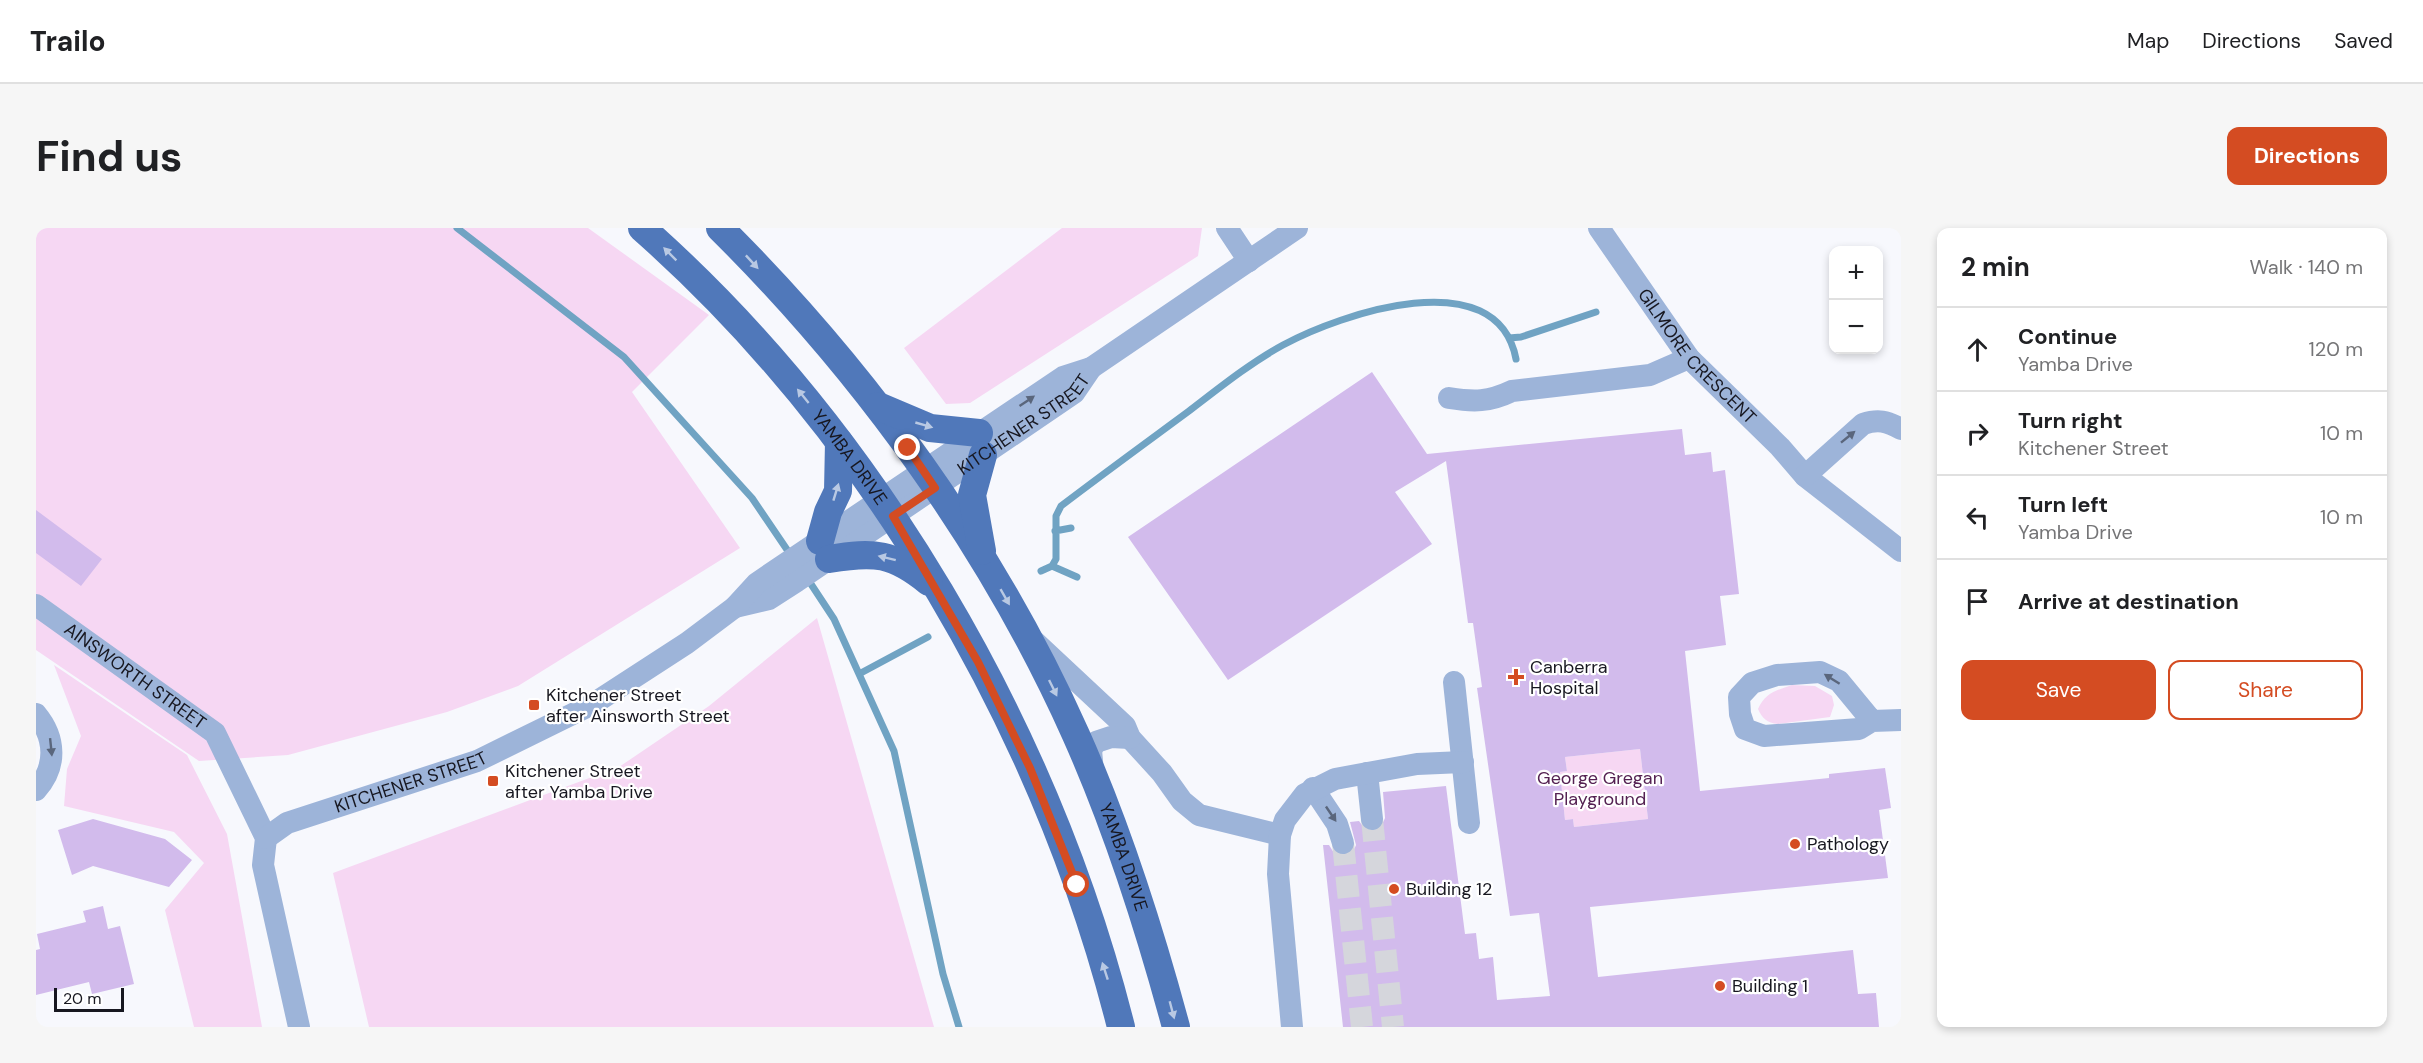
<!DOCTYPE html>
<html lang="en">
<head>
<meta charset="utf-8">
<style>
	:root { --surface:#fff; --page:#f6f6f6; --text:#202124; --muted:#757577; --line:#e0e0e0; --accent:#d44c22 }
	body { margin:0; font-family:"DM Sans",sans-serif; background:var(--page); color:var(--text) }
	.controls { position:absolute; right:18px; top:18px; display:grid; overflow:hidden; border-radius:12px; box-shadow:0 3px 9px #0003 }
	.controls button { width:54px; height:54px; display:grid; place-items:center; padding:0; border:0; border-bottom:2px solid var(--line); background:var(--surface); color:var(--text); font:30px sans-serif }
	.scale { position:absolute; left:18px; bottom:15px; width:70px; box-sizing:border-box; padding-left:6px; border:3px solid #171720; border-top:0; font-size:16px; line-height:21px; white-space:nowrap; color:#171720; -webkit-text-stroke:4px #fff; paint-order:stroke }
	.stop { position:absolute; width:18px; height:18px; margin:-14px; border:4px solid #d44c22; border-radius:50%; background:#fff }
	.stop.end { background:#d44c22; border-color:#fff; box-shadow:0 2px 6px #0008 }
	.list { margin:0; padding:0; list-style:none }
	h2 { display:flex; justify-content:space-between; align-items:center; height:78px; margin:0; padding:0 24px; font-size:26px }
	h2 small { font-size:20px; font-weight:400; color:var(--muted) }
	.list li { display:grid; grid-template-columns:39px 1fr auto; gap:18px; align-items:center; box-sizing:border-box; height:84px; padding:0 24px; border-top:2px solid var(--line) }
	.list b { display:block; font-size:22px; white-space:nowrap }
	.list p { margin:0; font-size:20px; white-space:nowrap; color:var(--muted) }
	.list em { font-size:20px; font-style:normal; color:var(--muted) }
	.actions { display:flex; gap:12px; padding:18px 24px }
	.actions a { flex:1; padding:14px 0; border:2px solid var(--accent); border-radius:12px; text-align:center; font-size:21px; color:var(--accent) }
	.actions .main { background:var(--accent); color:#fff }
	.icon { flex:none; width:33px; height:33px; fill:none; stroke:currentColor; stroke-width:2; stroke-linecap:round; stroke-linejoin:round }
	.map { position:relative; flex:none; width:1865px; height:799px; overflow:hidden; border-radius:12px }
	header { display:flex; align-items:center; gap:36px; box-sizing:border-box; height:84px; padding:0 30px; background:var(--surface); border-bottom:2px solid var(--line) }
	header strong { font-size:28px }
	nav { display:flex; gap:33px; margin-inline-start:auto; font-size:21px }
	.intro { display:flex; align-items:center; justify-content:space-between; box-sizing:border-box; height:144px; padding:0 36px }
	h1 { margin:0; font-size:42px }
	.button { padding:15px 27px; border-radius:12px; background:var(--accent); color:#fff; font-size:21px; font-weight:700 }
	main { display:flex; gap:36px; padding:0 36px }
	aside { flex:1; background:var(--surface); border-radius:12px; box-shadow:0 3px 9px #0003 }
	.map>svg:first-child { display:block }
	.green { fill:#f6d7f3 }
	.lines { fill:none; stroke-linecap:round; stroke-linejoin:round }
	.stream { stroke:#70a3c3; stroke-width:7 }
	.building { fill:#d2bbec; fill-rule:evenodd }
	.minor-tunnel { stroke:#d5d6dc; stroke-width:22; stroke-dasharray:22 11; stroke-linecap:butt }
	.minor { stroke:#9db4d9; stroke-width:22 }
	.major { stroke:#5078ba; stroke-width:28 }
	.oneway { fill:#b9c9e3 }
	.oneway2 { fill:#5a667c }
	.route { stroke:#d44c22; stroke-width:8 }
	.poi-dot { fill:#d44c22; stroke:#fff; stroke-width:2 }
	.labels { text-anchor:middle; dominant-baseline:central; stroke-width:4.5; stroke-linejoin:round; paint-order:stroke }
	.street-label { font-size:18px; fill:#171720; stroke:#fff }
	.poi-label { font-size:18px; fill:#171720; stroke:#fff; text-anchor:start }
	.park-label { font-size:18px; fill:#542152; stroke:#fff }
</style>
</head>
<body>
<header>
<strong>Trailo</strong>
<nav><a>Map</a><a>Directions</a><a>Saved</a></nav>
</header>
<div class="intro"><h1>Find us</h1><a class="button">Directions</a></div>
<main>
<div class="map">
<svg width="1865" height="799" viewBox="0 0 1865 799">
	<rect width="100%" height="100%" fill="#f7f8fd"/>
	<path class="green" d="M0 0H552L673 87 596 164 704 320 482 458 411 484 252 527 163 533 0 422Z
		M1026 0H1166L1162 28 934 175 910 176 868 120Z
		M781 390 898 799H333L297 645 583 539 673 478Z
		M18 437 151 527 191 606 226 799H158L129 682 168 635 138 604 28 578 31 541 45 508Z
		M1756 457 1779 458 1796 468 1798 477 1794 489 1742 496C1731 495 1726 490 1722 481 1729 465 1741 462 1756 457Z
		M1604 521 1612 591 1538 599 1537 591 1529 592 1524 544 1531 543 1529 529Z"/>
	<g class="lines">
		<path class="stream" d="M421 0 588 129 716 270 756 329
			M1473 110 1485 109 1560 84
			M1019 303 1035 300
			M1016 338 1041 349
			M1005 343 1016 338 1020 331V288L1025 278C1067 246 1111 214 1153 183 1183 160 1214 135 1247 117 1304 86 1461 32 1480 131
			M771 350 798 391 858 523 907 746 923 799
			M823 446 892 409"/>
	</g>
	<path class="building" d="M1336 144 1391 226 1646 201 1649 227 1675 224 1677 244 1689 242 1703 366 1684 368 1690 417 1649 423 1664 563 1793 550V546L1849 540 1855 580 1843 582 1852 650 1554 679 1562 749 1817 722 1822 766 1840 765 1843 799H1307L1287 617H1293L1298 625 1310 628 1317 624 1320 617 1314 594 1323 593 1331 604 1344 601 1349 590 1347 564 1410 558 1429 706 1440 705 1443 731 1457 729 1461 772 1514 768 1503 685 1474 688 1441 460 1446 459 1437 395H1432L1410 233 1359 264 1396 316 1192 452 1092 309ZM1604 521 1612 591 1538 599 1537 591 1529 592 1524 544 1531 543 1529 529Z
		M0 282 66 331 45 358 0 325Z
		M57 591 129 611 156 632 133 659 57 638 36 647 22 602Z
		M67 678 72 701 84 698 98 756 56 766 53 754 0 767V722L4 721 1 706 50 694 47 683Z"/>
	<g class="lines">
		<path class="minor-tunnel" d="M1336 591 1357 799
			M1307 615 1326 799"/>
		<g class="minor">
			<path d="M1191 0 1213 33"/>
			<path id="s1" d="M1563 0 1653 130 1744 219 1769 248 1865 323"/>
			<path d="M1413 170C1438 174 1453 174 1476 163L1614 147 1653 130"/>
			<path d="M1769 248 1827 196C1842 191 1851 193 1865 201"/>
			<path id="s2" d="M0 377 179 505 230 610 227 637 263 799"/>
			<path id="s3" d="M699 379 733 371 761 353 1038 165 1055 140"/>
			<path d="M998 413 1089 498 1094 510 1126 545 1146 573 1163 587 1244 607"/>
			<path d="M1418 454 1433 595"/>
			<path d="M0 486C20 510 21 539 0 562"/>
			<path d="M1836 493 1803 453 1784 444 1741 447 1716 455 1703 469 1704 486 1709 501 1728 508 1823 501 1836 493 1865 492"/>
			<path d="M1057 544 1055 522 1060 514 1075 509 1094 510"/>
			<path d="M1331 545 1336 591"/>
			<path d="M1277 560 1301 596 1307 615"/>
			<path id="s4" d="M230 610 251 595 441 533 557 476 651 415 699 379 721 355 1027 149 1055 140 1261 0"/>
			<path d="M1256 799 1242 646 1244 607 1249 592 1269 566 1299 551 1381 536 1427 534"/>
		</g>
		<g class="major">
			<path id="s5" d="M606 0C837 204 1010 501 1085 799"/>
			<path id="s6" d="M684 0C830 145 956 319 1040 507 1082 601 1113 699 1140 799"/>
			<path d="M842 178 894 200 943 205"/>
			<path d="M784 313 792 284 802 263 803 214"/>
			<path d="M946 323 936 267 947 227"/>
			<path d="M793 331C839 323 857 325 893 354"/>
		</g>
	</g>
	<defs><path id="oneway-solid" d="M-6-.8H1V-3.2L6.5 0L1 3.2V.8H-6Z" transform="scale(1.5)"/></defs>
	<g class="oneway">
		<use href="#oneway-solid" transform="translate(634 26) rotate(-135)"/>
		<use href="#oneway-solid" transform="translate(716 34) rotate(47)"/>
		<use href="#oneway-solid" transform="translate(767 168) rotate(-129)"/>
		<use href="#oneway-solid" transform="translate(888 197) rotate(16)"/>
		<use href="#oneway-solid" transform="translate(800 264) rotate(-73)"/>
		<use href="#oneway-solid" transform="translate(851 330) rotate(-166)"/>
		<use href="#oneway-solid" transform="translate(969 369) rotate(60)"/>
		<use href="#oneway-solid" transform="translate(1017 460) rotate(64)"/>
		<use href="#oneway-solid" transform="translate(1069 743) rotate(-108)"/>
		<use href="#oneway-solid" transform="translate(1136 782) rotate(75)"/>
	</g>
	<g class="oneway2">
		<use href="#oneway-solid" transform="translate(991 173) rotate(-34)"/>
		<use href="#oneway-solid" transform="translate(1812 209) rotate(-39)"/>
		<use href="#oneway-solid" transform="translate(1796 451) rotate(-148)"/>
		<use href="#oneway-solid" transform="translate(15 519) rotate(84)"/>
		<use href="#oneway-solid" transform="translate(1295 586) rotate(56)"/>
	</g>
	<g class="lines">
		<path class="route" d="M872 220 899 260 857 288 942 434 994 540 1041 657"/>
	</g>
	<g class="poi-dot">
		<path d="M1477 440h6v6h6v6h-6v6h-6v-6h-6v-6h6z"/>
		<rect x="492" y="471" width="12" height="12" rx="3"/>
		<rect x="451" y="547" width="12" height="12" rx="3"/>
		<circle cx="1759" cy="616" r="6"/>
		<circle cx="1358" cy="661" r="6"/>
		<circle cx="1684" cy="758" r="6"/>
	</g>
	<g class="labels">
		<g class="street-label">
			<text stroke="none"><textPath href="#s1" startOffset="162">GILMORE CRESCENT</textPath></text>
			<text stroke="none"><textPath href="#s3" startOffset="344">KITCHENER STREET</textPath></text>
			<text stroke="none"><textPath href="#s5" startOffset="310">YAMBA DRIVE</textPath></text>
			<text stroke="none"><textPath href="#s2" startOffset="122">AINSWORTH STREET</textPath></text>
			<text stroke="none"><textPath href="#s4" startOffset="156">KITCHENER STREET</textPath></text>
			<text stroke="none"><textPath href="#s6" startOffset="754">YAMBA DRIVE</textPath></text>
		</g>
		<g class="poi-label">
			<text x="1494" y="439">Canberra<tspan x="1494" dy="21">Hospital</tspan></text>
			<text x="510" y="467">Kitchener Street<tspan x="510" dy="21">after Ainsworth Street</tspan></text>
			<text x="469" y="543">Kitchener Street<tspan x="469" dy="21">after Yamba Drive</tspan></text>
			<text x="1771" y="616">Pathology</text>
			<text x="1370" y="661">Building 12</text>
			<text x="1696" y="758">Building 1</text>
		</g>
		<g class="park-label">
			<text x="1564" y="550">George Gregan<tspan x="1564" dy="21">Playground</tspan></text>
		</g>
	</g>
</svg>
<div class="controls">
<button>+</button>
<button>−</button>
</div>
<div class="scale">20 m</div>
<div class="stop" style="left:1041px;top:657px"></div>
<div class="stop end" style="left:872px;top:220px"></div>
</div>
<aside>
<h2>2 min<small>Walk · 140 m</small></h2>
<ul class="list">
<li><svg class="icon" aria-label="ahead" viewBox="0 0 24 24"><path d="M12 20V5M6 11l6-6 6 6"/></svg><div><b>Continue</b><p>Yamba Drive</p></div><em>120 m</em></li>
<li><svg class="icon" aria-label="right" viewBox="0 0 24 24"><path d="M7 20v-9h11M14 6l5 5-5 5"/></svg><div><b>Turn right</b><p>Kitchener Street</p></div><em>10 m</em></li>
<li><svg class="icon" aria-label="left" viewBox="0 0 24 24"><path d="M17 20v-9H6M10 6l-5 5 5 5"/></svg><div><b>Turn left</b><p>Yamba Drive</p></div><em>10 m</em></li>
<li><svg class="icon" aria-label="arrive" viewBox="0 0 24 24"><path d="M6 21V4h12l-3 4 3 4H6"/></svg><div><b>Arrive at destination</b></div></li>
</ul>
<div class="actions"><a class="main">Save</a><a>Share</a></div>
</aside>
</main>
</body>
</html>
